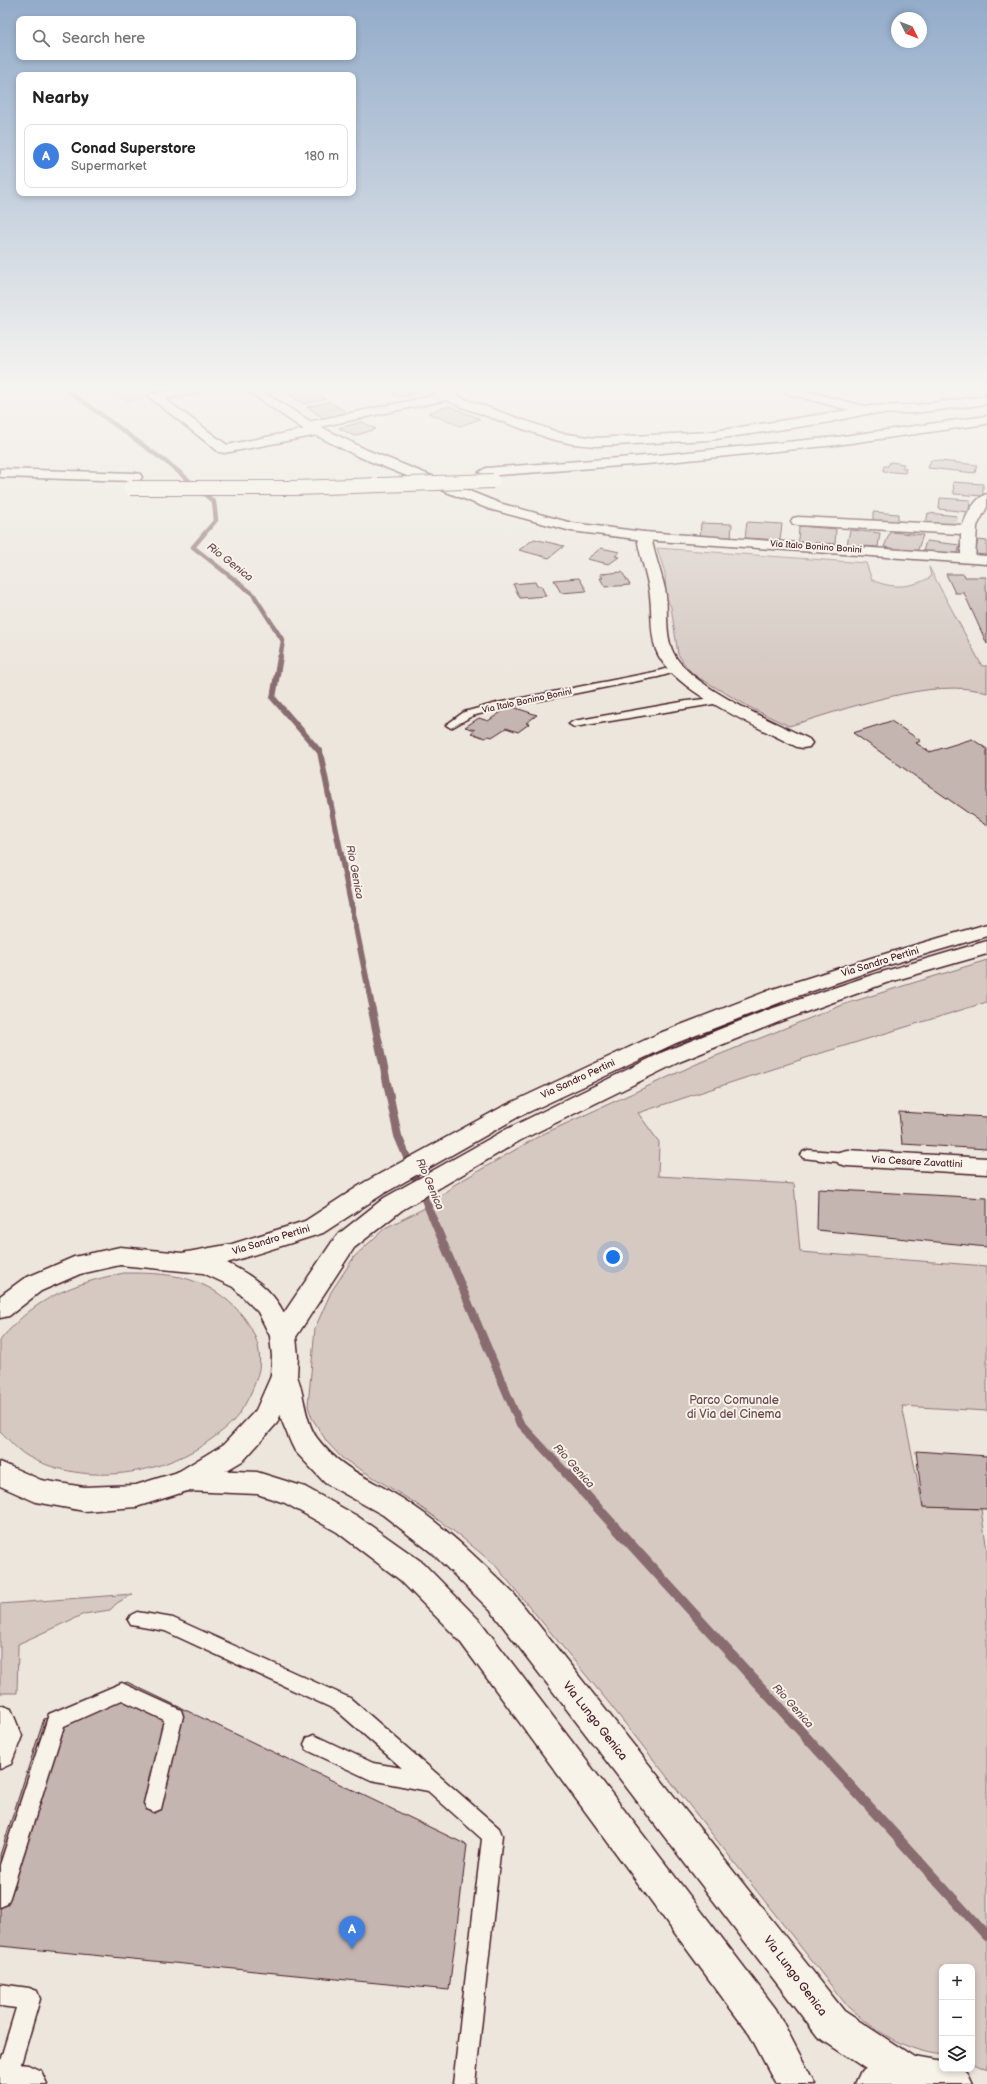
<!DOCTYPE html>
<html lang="en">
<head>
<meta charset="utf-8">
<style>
	:root { --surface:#fff; --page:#f2f2f2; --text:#222; --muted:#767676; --line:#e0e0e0; --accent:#1f6fb2 }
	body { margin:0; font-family:"Balsamiq Sans",sans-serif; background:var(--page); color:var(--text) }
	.controls { position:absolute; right:12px; bottom:12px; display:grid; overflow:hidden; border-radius:8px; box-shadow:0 2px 6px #0003 }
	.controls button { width:36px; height:36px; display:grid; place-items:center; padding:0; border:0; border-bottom:1px solid var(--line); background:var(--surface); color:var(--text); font:20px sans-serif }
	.compass { position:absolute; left:891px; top:12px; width:36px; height:36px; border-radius:50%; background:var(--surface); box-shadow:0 2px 6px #0003; rotate:132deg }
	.you { position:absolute; left:613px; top:1257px; width:14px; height:14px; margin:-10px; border:3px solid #fff; border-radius:50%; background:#1a73e8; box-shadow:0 0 0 6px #1a73e833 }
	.badge { display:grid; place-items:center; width:26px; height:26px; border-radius:50%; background:var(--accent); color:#fff; font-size:13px; font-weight:700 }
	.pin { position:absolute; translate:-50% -33px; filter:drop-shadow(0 1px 2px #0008) }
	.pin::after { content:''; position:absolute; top:21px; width:14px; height:12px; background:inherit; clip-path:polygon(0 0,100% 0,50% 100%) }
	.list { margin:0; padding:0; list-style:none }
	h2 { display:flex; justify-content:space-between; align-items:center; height:52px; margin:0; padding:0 16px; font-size:17px }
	h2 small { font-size:13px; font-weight:400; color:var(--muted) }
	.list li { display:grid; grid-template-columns:26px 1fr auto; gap:12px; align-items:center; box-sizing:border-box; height:64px; margin:0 8px 8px; padding:0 8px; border:1px solid var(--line); border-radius:8px }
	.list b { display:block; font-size:15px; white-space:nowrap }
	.list p { margin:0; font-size:13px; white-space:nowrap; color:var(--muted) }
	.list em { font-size:13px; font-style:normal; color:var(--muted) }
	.icon { flex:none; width:22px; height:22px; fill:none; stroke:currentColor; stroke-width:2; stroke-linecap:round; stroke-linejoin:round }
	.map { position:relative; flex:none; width:987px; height:2084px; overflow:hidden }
	.search { position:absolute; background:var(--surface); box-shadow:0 2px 6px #0003; left:16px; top:16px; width:340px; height:44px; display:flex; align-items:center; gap:10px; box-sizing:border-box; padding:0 14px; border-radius:8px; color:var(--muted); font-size:15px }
	.panel { position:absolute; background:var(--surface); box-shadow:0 2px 6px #0003; left:16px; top:72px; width:340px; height:124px; border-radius:8px }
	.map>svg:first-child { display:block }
	.green { fill:#d5c9c2; stroke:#907476 }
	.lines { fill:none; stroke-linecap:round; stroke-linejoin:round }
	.stream-far3 { stroke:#896c6f; stroke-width:4.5 }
	.stream-far2 { stroke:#896c6f; stroke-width:6 }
	.stream-far1 { stroke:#896c6f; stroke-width:8 }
	.stream { stroke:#896c6f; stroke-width:10 }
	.building { fill:#c4b5b0; stroke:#4a1f2b }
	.service-casing { stroke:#4a1f2b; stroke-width:3 }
	.minor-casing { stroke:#4a1f2b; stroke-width:3 }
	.tertiary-casing { stroke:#4a1f2b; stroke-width:3 }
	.secondary-casing { stroke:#4a1f2b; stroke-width:3 }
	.primary-casing { stroke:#4a1f2b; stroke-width:3 }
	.motorway-casing { stroke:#4a1f2b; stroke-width:3 }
	.service { fill:#f7f3e8; fill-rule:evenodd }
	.minor { fill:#f7f3e8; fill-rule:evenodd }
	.tertiary { fill:#f7f3e8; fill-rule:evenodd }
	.secondary { fill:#f7f3e8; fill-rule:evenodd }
	.primary { fill:#f7f3e8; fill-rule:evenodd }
	.motorway { fill:#f7f3e8; fill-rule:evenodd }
	.motorway-bridge-casing { stroke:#4a1f2b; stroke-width:16; stroke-linecap:butt }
	.motorway-bridge { stroke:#f7f3e8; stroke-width:14 }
	.labels { text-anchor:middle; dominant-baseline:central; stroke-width:4; stroke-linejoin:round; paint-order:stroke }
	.far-street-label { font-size:9px; fill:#4a1f2b; stroke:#f7f3e8 }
	.street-label { font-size:10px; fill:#4a1f2b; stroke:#f7f3e8 }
	.water-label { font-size:11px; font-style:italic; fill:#6f4c53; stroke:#f7f3e8 }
	.near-park-label { font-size:12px; fill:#6d4a51; stroke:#f7f3e8 }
	.near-street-label { font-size:12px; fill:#4a1f2b; stroke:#f7f3e8 }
</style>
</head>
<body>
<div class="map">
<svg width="987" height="2084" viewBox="0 0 987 2084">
	<rect width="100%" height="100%" fill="#ece6dd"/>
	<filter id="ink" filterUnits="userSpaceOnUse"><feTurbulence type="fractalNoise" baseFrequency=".025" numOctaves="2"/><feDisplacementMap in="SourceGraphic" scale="8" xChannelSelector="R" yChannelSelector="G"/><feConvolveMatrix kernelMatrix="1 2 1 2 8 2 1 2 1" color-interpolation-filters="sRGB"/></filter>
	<g filter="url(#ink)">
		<path class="green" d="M111 390H179L125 401Z
			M657 548 866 563 872 580C892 589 911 588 931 577L929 567 982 666H987V693C936 675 840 711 789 726L753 709 694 675 685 665 678 654 671 607 666 597 665 573Z
			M987 960V1002L815 1055 638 1113 659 1142 658 1176 794 1184 800 1252 987 1266V1411L902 1406 923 1507 981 1509 987 1551V2069L972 2062V1967H942V2055C903 2050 877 2032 848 2007L609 1703 495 1565 460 1536 415 1503 342 1458 327 1442 312 1418 308 1406 315 1328 331 1292 354 1257 385 1228 427 1207 454 1185 541 1135 701 1062 845 1004Z
			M124 1273C149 1273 175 1273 199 1283 231 1296 265 1331 259 1369 256 1384 247 1403 238 1415 232 1424 221 1432 213 1438 163 1476 86 1487 29 1457 18 1451 9 1440 0 1431V1341C4 1334 11 1329 16 1323 46 1293 84 1281 124 1273Z
			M133 1594 117 1603 110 1610 84 1614 18 1644 17 1693H0V1604Z"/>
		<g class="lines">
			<path class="stream-far3" d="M67 390 173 467 214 502 216 520 193 547 253 594 283 641 280 658"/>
			<path class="stream-far2" d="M280 657 273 698 320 752 373 1011"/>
			<path class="stream-far1" d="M372 1010 398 1136 519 1422 567 1474"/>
			<path class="stream" d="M566 1473 987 1936"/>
		</g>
		<path class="building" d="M311 390 326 399 304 404 288 394Z
			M386 390H419L423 392 398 397Z
			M330 402 349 414 325 419 307 407Z
			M449 406 480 419 460 426 428 413Z
			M362 422 376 429 354 436 339 428Z
			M931 460 977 465 975 473 928 468Z
			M890 462 904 464 902 468H906L905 473 883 471 884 466H888Z
			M953 482 983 484V496L954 494Z
			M940 498 970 500 969 512 939 509Z
			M873 512 898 514V523L873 522Z
			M928 513 957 516 956 527 926 524Z
			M747 522 782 524 780 540 745 538Z
			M701 523 732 524 731 538 700 536Z
			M799 526 836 529 835 544 798 542Z
			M850 530 880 533 878 547 847 545Z
			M890 532 923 535 917 552 884 547Z
			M534 539 564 546 549 558 519 550Z
			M978 540 987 541V556L975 555Z
			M926 541 960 545 957 556 923 552Z
			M601 548 620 552 615 556 619 557 609 564 587 559Z
			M622 572 630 585 605 587 600 578H603L600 574Z
			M946 574H964L965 577H986L987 644 964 593H955Z
			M579 578 587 591 561 593 554 580Z
			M535 582 537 586H541L546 596 520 598 513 584Z
			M510 706 537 715 526 723 529 724 518 732 506 728 492 737 489 736 485 738 471 733 475 730 465 727 479 718 488 721Z
			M891 721 921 741 916 743 930 752 972 739 987 749V826L853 733Z
			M899 1112 987 1117V1149L902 1144Z
			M818 1189 987 1198V1247L817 1230Z
			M916 1451 987 1456V1509L923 1507Z
			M127 1682 467 1845 449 1990 0 1946V1855L44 1719Z"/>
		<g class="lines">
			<defs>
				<path id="service" d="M676 666 679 667V671L658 677 502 708 472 716 451 728 446 725 464 712 497 703 654 672Z
					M722 697 727 700 726 702 574 727 569 724 574 721 687 701Z
					M808 1150 847 1153 852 1155 854 1158 852 1161 847 1163 803 1158 801 1155 803 1152Z
					M137 1612 173 1618 350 1698 499 1828 502 1835 475 2084H453L482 1839 428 1791 371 1780 307 1750 304 1744 307 1738 314 1735 373 1763 402 1768 336 1710 165 1631 131 1625 128 1620 131 1615Z
					M122 1683 181 1710 183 1716 161 1809 154 1812 147 1809 144 1803 164 1720 122 1700 64 1726 10 1897 7 1904 0 1907V1865L49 1714Z
					M0 1984 29 1988 37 1991 40 1999 15 2084H0V2061L16 2008 0 2006Z"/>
				<path id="minor" d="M174 390H199L197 393 165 399 227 445 306 429 302 426 303 423 437 395 432 390H447L467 400 560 433 596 438 709 432 849 410 784 393 782 390H801L865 406 915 405 987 396V404L915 413 866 414 825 423 709 440 596 446 573 444 551 439 459 406 447 400 319 427 325 431 318 435 224 453 219 452 149 397 151 394Z
					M987 494V507L977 526 975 559 973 562H963L961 559V534L798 525 793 524 791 521 793 518 798 517 963 525C966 515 976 497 987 494Z
					M644 532 649 533 651 536C654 554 661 571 665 589 669 609 664 632 673 652 689 687 774 722 809 739L812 743 809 747 803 748 797 747C759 727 671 691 656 650 649 630 653 609 649 589 646 571 639 554 637 536L639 533Z
					M847 1150 987 1158V1174L847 1166 839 1164 835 1158 839 1152Z
					M0 1705 11 1709 22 1736 11 1764 0 1769Z
					M0 2062 28 2065 41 2071 47 2084H0Z"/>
				<path id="tertiary" d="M284 1366 294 1369C305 1390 303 1418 317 1438 342 1471 370 1478 403 1499 444 1525 479 1560 514 1594L844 2011 914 2057 942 2062V2069H963L967 2071 973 2084H855L861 2071 866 2069 818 2037 492 1612 432 1553 383 1515 325 1483 295 1451 291 1443 282 1421 271 1376 274 1369Z
					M187 1469 257 1472 305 1487 357 1516 422 1562 480 1621 776 2009 815 2084H776L750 2035 458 1639 400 1580 337 1532 285 1503 257 1494 187 1491 177 1488 173 1480 177 1472Z"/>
				<path id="secondary" d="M246 390H260L313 423 367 450 499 503 572 523 644 532 987 556V564L644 540 571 531 489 509 357 456 303 429Z"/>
				<path id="primary" d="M987 924V936L885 966 789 999 676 1043 518 1117 383 1194 323 1233 227 1263C251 1275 272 1289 284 1313L336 1236 384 1198 505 1130 663 1052 765 1011 872 975 987 941V954L886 983 781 1021 679 1062 521 1140 402 1210 354 1248 296 1337 298 1356 297 1376 277 1423 244 1460 197 1488 136 1507 84 1511 36 1502 0 1486V1462L41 1480 84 1487 136 1485 178 1472 224 1444 256 1410 271 1376 272 1356 270 1336 258 1312 233 1287 203 1273 120 1265 80 1274 41 1291 9 1316 0 1318V1296L23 1279 74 1257 120 1247 182 1253 232 1244 305 1221 365 1182 502 1107 660 1033 773 989 871 958Z"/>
				<path id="motorway" d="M987 416V424L836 445 659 463 486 476 479 472 486 468 659 455 836 437Z
					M0 469 135 473 140 474 142 477 140 480 135 481 0 477Z"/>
			</defs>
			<use href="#service" class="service-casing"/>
			<use href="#minor" class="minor-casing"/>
			<use href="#tertiary" class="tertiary-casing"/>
			<use href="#secondary" class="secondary-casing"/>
			<use href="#primary" class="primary-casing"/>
			<use href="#motorway" class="motorway-casing"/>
			<use href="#service" class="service"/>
			<use href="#minor" class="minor"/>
			<use href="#tertiary" class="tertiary"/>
			<use href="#secondary" class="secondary"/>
			<use href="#primary" class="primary"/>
			<use href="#motorway" class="motorway"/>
			<defs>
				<path id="motorway-bridge" d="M130 488H296L493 481"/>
			</defs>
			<use href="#motorway-bridge" class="motorway-bridge-casing"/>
			<use href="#motorway-bridge" class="motorway-bridge"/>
		</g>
	</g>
	<linearGradient id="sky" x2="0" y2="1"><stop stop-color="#93acca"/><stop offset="0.57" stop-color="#f6f4f0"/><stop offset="1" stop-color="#f6f4f0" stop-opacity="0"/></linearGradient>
	<rect width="987" height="681" fill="url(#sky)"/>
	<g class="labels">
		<g class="far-street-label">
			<text transform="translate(816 547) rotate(4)">Via Italo Bonino Bonini</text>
			<text transform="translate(527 701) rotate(-12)">Via Italo Bonino Bonini</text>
		</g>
		<g class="street-label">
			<text transform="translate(880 962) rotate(-17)">Via Sandro Pertini</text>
			<text transform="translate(578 1079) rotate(-25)">Via Sandro Pertini</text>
			<text transform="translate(917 1162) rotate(3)">Via Cesare Zavattini</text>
			<text transform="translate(271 1240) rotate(-17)">Via Sandro Pertini</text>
		</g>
		<g class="water-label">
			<text transform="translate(230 562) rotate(38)">Rio Genica</text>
			<text transform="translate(355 872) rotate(79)">Rio Genica</text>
			<text transform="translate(430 1184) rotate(67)">Rio Genica</text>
			<text transform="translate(574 1466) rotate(48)">Rio Genica</text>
			<text transform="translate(793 1706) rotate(48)">Rio Genica</text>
		</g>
		<g class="near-park-label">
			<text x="734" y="1400">Parco Comunale<tspan x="734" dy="14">di Via del Cinema</tspan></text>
		</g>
		<g class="near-street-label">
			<text transform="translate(595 1721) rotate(52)">Via Lungo Genica</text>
			<text transform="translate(795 1976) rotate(53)">Via Lungo Genica</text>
		</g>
	</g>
</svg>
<div class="controls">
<button>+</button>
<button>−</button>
<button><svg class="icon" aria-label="layers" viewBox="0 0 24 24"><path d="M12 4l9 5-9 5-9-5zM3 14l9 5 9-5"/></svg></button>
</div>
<svg class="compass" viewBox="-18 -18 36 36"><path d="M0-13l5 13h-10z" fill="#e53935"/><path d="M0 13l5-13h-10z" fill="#767676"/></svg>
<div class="you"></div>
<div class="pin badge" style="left:352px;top:1949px;background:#3f7fe0">A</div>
<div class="search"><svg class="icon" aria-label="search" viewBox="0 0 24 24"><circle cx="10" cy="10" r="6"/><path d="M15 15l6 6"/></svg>Search here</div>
<section class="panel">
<h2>Nearby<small></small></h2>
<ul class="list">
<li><span class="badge" style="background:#3f7fe0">A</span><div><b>Conad Superstore</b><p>Supermarket</p></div><em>180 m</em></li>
</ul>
</section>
</div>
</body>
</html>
